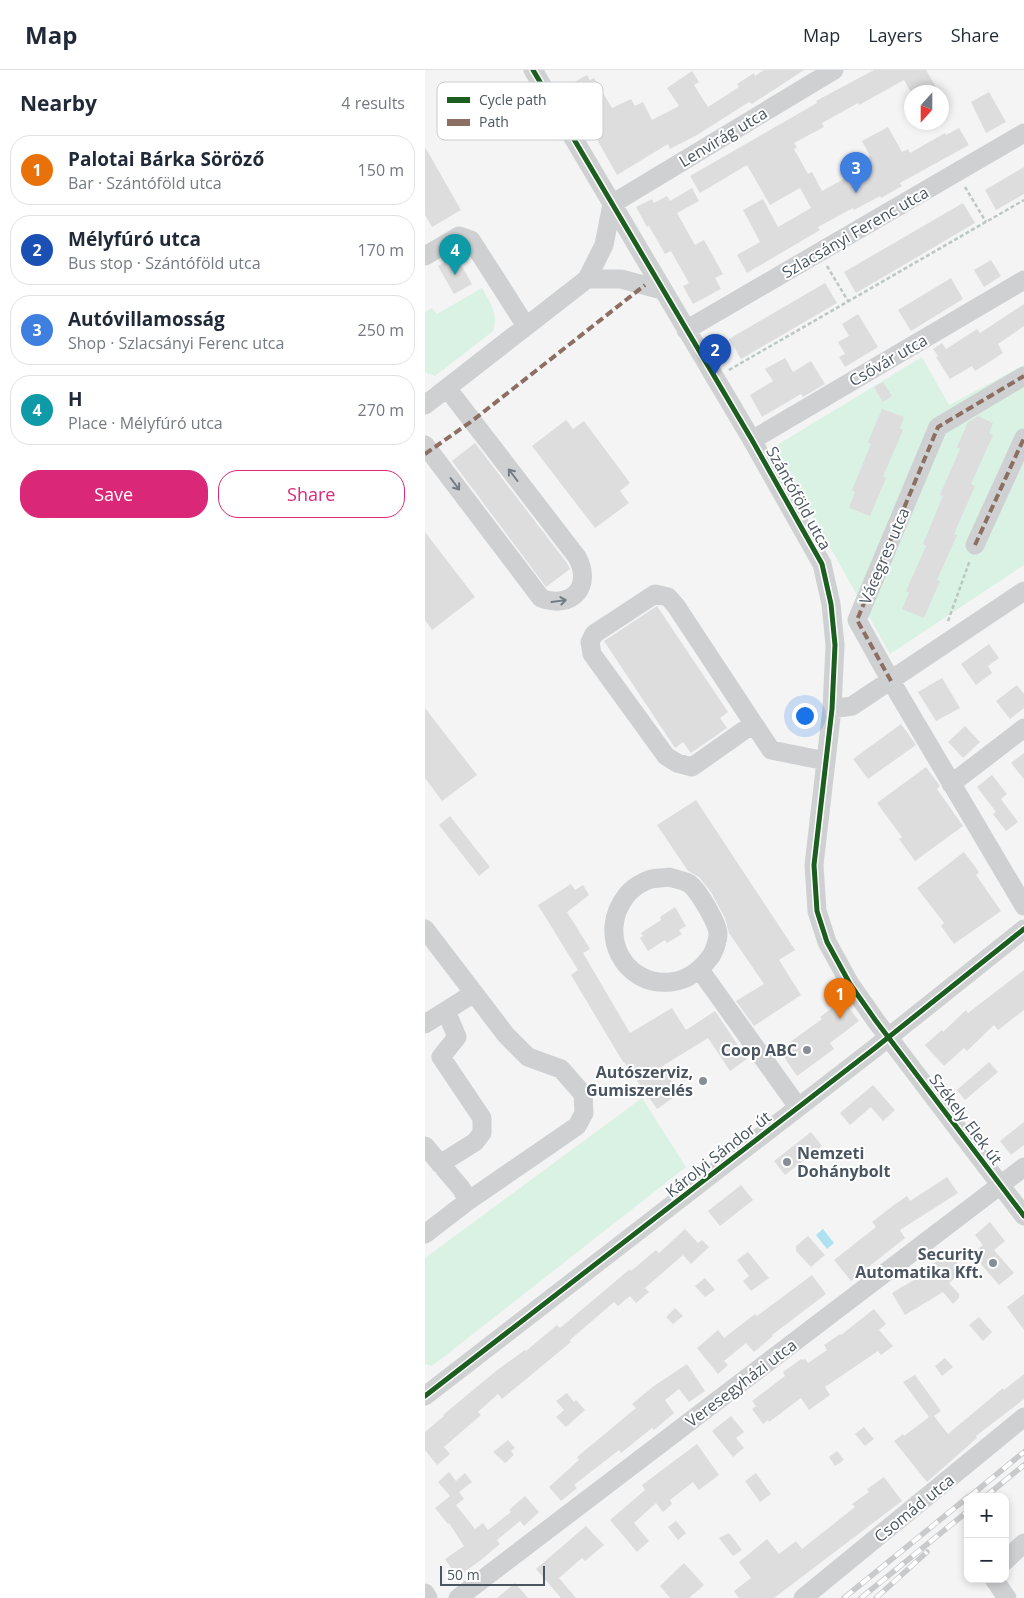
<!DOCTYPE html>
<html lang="en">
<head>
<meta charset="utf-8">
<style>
	:root { --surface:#fff; --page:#f6f6f7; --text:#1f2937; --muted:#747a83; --line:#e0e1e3; --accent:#db2777 }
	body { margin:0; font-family:"Open Sans",sans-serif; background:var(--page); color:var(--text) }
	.controls { position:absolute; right:15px; bottom:15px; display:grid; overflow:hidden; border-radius:10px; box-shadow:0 2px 8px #0003 }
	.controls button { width:45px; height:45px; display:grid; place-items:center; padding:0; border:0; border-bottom:1px solid var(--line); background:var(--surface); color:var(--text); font:25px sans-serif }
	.compass { position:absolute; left:479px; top:15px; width:45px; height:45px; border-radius:50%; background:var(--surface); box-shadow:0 2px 8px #0003; rotate:201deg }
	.scale { position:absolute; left:15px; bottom:12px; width:105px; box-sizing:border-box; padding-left:5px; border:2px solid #4a5661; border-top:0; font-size:14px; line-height:18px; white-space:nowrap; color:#4a5661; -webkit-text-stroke:4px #fff; paint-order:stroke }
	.you { position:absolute; left:379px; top:645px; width:18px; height:18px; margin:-12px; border:4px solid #fff; border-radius:50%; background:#1a73e8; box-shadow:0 0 0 8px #1a73e833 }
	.badge { display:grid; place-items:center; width:32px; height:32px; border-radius:50%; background:var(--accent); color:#fff; font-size:16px; font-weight:700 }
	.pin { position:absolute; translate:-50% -41px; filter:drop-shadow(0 1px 2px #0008) }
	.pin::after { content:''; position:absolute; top:26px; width:18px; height:15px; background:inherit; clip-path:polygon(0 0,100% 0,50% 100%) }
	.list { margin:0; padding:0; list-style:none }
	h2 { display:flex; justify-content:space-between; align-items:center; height:65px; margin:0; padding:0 20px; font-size:21px }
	h2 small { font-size:16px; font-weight:400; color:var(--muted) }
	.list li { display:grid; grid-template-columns:32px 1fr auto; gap:15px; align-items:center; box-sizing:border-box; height:70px; margin:0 10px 10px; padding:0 10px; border:1px solid var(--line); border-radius:20px }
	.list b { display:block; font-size:19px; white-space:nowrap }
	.list p { margin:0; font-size:16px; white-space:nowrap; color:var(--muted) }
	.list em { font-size:16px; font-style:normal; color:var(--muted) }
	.actions { display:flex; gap:10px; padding:15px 20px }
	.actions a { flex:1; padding:11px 0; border:1px solid var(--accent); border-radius:20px; text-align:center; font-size:18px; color:var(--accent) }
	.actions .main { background:var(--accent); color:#fff }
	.map { position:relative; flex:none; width:599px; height:1528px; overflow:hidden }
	header { display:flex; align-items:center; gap:30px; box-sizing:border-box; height:70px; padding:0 25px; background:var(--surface); border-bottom:1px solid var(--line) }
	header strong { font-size:24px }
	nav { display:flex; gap:28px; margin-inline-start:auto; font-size:18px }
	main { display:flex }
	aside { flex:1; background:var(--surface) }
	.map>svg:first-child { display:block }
	.green { fill:#d9f2e3 }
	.water { fill:#aee2f0 }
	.building { fill:#ddddde }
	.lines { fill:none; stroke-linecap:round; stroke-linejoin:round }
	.path { stroke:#bcc7c4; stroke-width:2.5; stroke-dasharray:4 2.5; stroke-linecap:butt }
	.minor { stroke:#ced0d2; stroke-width:19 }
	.rail-casing { stroke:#c9cacc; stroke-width:5.5 }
	.rail { stroke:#fff; stroke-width:4; stroke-dasharray:11; stroke-linecap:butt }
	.quiet { stroke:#8d6e63; stroke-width:4; stroke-dasharray:8 4; stroke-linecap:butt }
	.cycleway-casing { stroke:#fff; stroke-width:8 }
	.cycleway { stroke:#1b5e20; stroke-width:5 }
	.oneway { stroke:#727b83 }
	.poi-dot { fill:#868d94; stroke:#fff; stroke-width:2 }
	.labels { text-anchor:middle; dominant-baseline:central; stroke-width:4; stroke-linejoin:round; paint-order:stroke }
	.street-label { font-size:16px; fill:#4a5661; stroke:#fff }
	.poi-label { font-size:16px; font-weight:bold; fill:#4a5661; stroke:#fff; text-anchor:end }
	.key { fill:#fff; stroke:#c9ccd0; stroke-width:1 }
	.key-label { font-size:14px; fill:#4a5661 }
</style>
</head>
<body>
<header>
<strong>Map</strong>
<nav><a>Map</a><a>Layers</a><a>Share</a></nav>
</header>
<main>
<aside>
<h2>Nearby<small>4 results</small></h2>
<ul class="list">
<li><span class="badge" style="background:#e8710a">1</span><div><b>Palotai Bárka Söröző</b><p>Bar · Szántóföld utca</p></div><em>150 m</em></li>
<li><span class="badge" style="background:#1a4fb4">2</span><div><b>Mélyfúró utca</b><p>Bus stop · Szántóföld utca</p></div><em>170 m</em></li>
<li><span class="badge" style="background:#3f7fe0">3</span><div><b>Autóvillamosság</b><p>Shop · Szlacsányi Ferenc utca</p></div><em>250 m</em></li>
<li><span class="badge" style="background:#0f9aa8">4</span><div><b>H</b><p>Place · Mélyfúró utca</p></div><em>270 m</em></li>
</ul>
<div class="actions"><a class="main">Save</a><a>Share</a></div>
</aside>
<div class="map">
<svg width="599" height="1528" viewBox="0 0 599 1528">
	<rect width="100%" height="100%" fill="#f4f4f4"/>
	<path class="green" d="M57 218C65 232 74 244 68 261L10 306 0 302V242L7 238 12 244Z
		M497 287 524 335 599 295V495L465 584 349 377Z
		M217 1028 261 1097 7 1296 0 1294V1188Z"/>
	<path class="water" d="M398 1159 409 1173 402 1179 391 1165Z"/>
	<path class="building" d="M339 0H379L327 34 324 32 272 65 245 79 243 74 192 105 142 16 162 5 165 10 169 8 187 38 206 29 210 36 218 32 227 50 254 36 242 18 267 1 274 12 269 15 283 37 314 17 312 14 329 3 330 6Z
		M449 0H501L514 22H486L479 10 434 35 433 33 397 53 399 57 369 73 372 77 369 79 383 104 387 102 397 121 439 98 435 91 445 86 437 71 463 57 477 82 483 79 485 83 520 63 521 65 534 58 544 75 475 113 477 116 456 128 455 126 429 140 428 138 393 157 395 160 322 203 312 185 335 172 318 140 338 129 353 157 386 138 375 118 345 135 322 95 275 123 265 106 392 33 391 31Z
		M564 22 581 52 561 63 546 32Z
		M0 77 36 140 7 157 0 145Z
		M599 97V124L571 140 560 120Z
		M267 118 274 131 252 143 270 175 279 170 298 204 290 208 296 219 268 234 258 216 264 213 246 181 240 184 224 156 222 157 211 137 227 129 229 133 242 126 245 131Z
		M538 133 550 153 431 223 419 202Z
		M31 186 47 214 29 224 13 196Z
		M566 190 576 206 559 217 549 200Z
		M526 208 538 229 486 261 473 240Z
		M400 213 412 233 316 289 304 269Z
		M599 234V256L573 274 578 283 550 301 547 296 525 309 511 287 513 286 508 279 517 273 521 279 552 259 555 263Z
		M433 244 453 277 420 297 414 287 420 284 413 272 424 266 417 254Z
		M360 288 368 302 386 291 400 314 378 327 376 324 337 347 325 325 348 311 340 299Z
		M458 312 467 326 458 332 449 317Z
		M457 339 479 347 475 358 478 360 458 407 461 408 445 446 424 438 430 422 427 420 446 374 443 372Z
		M553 346 568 353 564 363 568 365 546 414 550 416 529 464 532 465 512 510 515 511 499 548 477 539 484 523 481 521 501 476 498 474 518 426 515 425 535 379 532 377 543 352Z
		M141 350 148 359 159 351 205 413 195 421 204 433 170 458 107 376Z
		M50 373 142 493 145 499 121 517 27 391Z
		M0 462 50 527 7 560 0 550Z
		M232 536 303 642 295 648 302 658 266 683 258 672 250 678 179 571Z
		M564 574 574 588 563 596 567 603 551 615 536 594Z
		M517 608 535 638 511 651 493 622Z
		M592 615 599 624V638L585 649 571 631Z
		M0 638 52 705 17 731 0 708Z
		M476 654 491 675 443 709 428 689Z
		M540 656 555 672 538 688 523 672Z
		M599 683V709L586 693Z
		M501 697 515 716 512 719 538 756 490 791 474 769 477 767 452 733Z
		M567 705 582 724 576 729 593 752 581 761 568 744 571 742 552 717Z
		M271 730 370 880 354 890 376 925 329 956 311 931 339 914 304 863 300 848 286 822 274 807 263 801 232 755Z
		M25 746 65 797 54 806 14 755Z
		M539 782 554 802 551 805 576 841 529 874 516 856 519 853 492 818Z
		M146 814 150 820 158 815 164 825 142 842 165 879 158 883 205 963 247 938 261 960 290 941 322 989 305 1001 283 968 236 997 255 1023 232 1039 199 992H198L146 905 153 900 113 835Z
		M250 837 261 856 254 860 257 864 242 873 240 870 223 881 215 868 218 866 216 863 236 850 235 847Z
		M599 900V940L573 960 569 955 542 981 539 978 519 996 500 975 517 960 518 962 541 940 543 943Z
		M418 930 434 951 405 973 409 979 372 1006 354 980 397 949 395 947Z
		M564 992 573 1002 540 1030 532 1020Z
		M448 1015 470 1040 458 1051 446 1037 425 1055 415 1043Z
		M599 1052V1075L586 1085 575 1071Z
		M386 1062 397 1076 360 1105 349 1091Z
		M522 1107 533 1123 475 1160 480 1168 426 1211 409 1190 451 1157 447 1152 469 1135 482 1126 485 1131Z
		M316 1115 328 1130 295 1156 283 1141Z
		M565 1152 580 1171 569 1180 589 1203 574 1215 547 1184 558 1175 550 1165Z
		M260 1159 273 1173 277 1170 284 1177 266 1194 258 1185 220 1218 224 1222 211 1233 205 1226 193 1236 189 1232 145 1270 146 1272 77 1329 73 1324 53 1342 56 1345 19 1377 25 1384 12 1395 0 1380V1362L19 1346 18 1345 71 1301 100 1280 101 1281 132 1255 135 1258 205 1199 206 1201 231 1180 234 1183Z
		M383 1166 400 1185 386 1197 371 1181V1176Z
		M323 1182 344 1208 326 1221 318 1211 324 1206 312 1190Z
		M522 1182 538 1201 524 1213 534 1224V1228L528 1234 518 1222 480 1245 467 1223 492 1208Z
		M387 1205 401 1224 347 1265 348 1266 329 1282 321 1273 299 1291 303 1295 293 1304 272 1278 293 1260 299 1268 330 1244 332 1246Z
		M280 1208 290 1220 280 1227 270 1216Z
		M599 1224V1260L582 1237Z
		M250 1238 258 1246 248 1254 241 1247Z
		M449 1239 461 1254 454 1260 468 1276 456 1285 453 1281 400 1317 405 1325 384 1340 376 1328 344 1352 343 1350 338 1354 327 1339 331 1336 327 1331 360 1306 358 1302 376 1289 377 1290 380 1289 383 1293 402 1280 399 1275 415 1264 416 1265Z
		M554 1247 567 1262 558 1271 544 1255Z
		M520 1288 528 1297 517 1306 510 1296Z
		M262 1294 280 1321 264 1332 254 1319 240 1330 249 1343 229 1360 227 1358 196 1383 194 1380 149 1415 152 1418 136 1431 124 1417 154 1390 152 1387 211 1338 207 1334 229 1316Z
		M599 1304V1329L551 1366 552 1368 502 1412 469 1371 478 1364 479 1366 504 1347 478 1312 490 1305 516 1341 509 1346 523 1364 578 1318 579 1320Z
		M142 1323 149 1332 151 1330 160 1340 141 1357 131 1347 139 1340 131 1331Z
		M306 1346 319 1362 311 1368 319 1378 308 1387 287 1361Z
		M439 1357 449 1369 440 1376 430 1364Z
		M83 1370 90 1378 86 1381 89 1385 80 1393 68 1382Z
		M272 1374 294 1405 274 1420 268 1412 245 1430 247 1434 238 1442 231 1433 209 1453 224 1471 212 1482 185 1450 220 1420 217 1415Z
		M412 1381 419 1390 410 1396 404 1387Z
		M24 1402 31 1411 40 1403 47 1412 34 1422 39 1429 31 1435 50 1459 58 1453 63 1460 86 1442 84 1440 100 1426 114 1442 99 1456 95 1451 72 1470 75 1474 56 1490 32 1507 20 1489 39 1476 24 1453 23 1454 10 1438 25 1426 13 1412Z
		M331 1403 346 1424 335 1432 320 1411Z
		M459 1407 477 1431 349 1528H314L309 1521 326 1508 314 1492 342 1469 354 1484 371 1471 377 1479 430 1437 427 1434 444 1422 442 1419Z
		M251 1451 261 1463 253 1470 243 1457Z
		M161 1456 179 1475 160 1491 157 1488 134 1508 151 1528H136L111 1499Z
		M304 1463 317 1480 308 1486 294 1468Z
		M259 1493 279 1515 264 1528H245L235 1516Z
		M90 1513 103 1528H72Z"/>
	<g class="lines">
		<path class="path" d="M540 117 561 152
			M402 196 423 231
			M304 300 599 130
			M523 551 545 490"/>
		<path class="minor" d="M108 0 327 370 397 494 406 534 410 575 407 639 389 795 392 841 402 872 425 914 451 951 599 1146
			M187 134 409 0
			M0 186 34 166 46 170 101 256
			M162 209H196L237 220
			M261 260 599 63
			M599 306 513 357 432 550 466 611 599 836
			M0 335 162 209 179 175 187 134
			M327 370 599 210
			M0 375 116 528C147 540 168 516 152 487L22 318
			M550 475 599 368
			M407 639 427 636 599 521
			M328 654 267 697 252 693 241 686 167 584 165 572 169 564 230 524 243 527 251 536 346 680 401 691
			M526 714 599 658
			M244 807C250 809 257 810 263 813 272 817 293 854 293 864 293 870 289 882 286 886 276 900 264 910 246 912 198 917 172 863 201 826 206 819 216 812 226 809 232 808 238 808 244 807Z
			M0 859 49 923 0 954
			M275 900 373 1037
			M0 1076 36 1118 43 1131 0 1164
			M15 1094 50 1072 57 1063V1048L16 987 32 967 21 941
			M43 1131 152 1056 159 1043 158 1024 136 999 103 987 81 965 49 923
			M0 1326 450 978 599 859
			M580 1491 599 1473
			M569 1509 582 1528
			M0 1523 3 1528
			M33 1528 599 1097
			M378 1528 599 1347"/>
		<defs>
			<path id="rail" d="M544 1427 599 1382
				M560 1427 599 1395
				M419 1528 543 1427
				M436 1528 543 1441
				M451 1528 502 1482"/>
		</defs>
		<use href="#rail" class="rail-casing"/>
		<use href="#rail" class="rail"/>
		<path class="quiet" d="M0 384 47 351 220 215
			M550 475 599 368
			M466 611 432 550 513 357 599 306"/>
		<defs>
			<path id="cycleway" d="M108 0 327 370 397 494 406 534 410 575 407 639 389 795 392 841 402 872 425 914 451 951 599 1146
				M0 1326 450 978 599 859"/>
		</defs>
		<use href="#cycleway" class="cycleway-casing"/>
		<use href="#cycleway" class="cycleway"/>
	</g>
	<defs><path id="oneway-shaft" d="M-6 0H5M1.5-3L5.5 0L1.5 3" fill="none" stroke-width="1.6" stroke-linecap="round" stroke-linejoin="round" transform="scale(1.25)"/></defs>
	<g class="oneway">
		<use href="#oneway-shaft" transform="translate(88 405) rotate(-127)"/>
		<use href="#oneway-shaft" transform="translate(30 414) rotate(53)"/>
		<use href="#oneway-shaft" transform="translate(134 531) rotate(-8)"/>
	</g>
	<g class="poi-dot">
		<circle cx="382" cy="980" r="5"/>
		<circle cx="278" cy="1011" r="5"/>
		<circle cx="362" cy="1092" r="5"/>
		<circle cx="568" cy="1193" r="5"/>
	</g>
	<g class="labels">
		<g class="street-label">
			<text transform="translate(298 67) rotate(-31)">Lenvirág utca</text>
			<text transform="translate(430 162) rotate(-30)">Szlacsányi Ferenc utca</text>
			<text transform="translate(463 290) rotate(-30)">Csővár utca</text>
			<text transform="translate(374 428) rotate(61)">Szántóföld utca</text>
			<text transform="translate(459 486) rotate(-67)">Vácegres utca</text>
			<text transform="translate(541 1049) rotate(53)">Székely Elek út</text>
			<text transform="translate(293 1084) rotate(-38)">Károlyi Sándor út</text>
			<text transform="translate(316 1313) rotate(-37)">Veresegyházi utca</text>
			<text transform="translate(489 1438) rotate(-39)">Csomád utca</text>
		</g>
		<g class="poi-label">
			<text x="372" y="980">Coop ABC</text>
			<text x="268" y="1002">Autószerviz,<tspan x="268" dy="18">Gumiszerelés</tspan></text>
			<text x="372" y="1083" text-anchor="start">Nemzeti<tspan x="372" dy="18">Dohánybolt</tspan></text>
			<text x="558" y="1184">Security<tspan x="558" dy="18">Automatika Kft.</tspan></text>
		</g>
	</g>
	<rect x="12" y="12" width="166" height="58" rx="8" class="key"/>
	<rect x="22" y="27" width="23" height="6" fill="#1b5e20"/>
	<rect x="22" y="49" width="23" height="7" fill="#8d6e63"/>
	<g class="key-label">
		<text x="54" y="35">Cycle path</text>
		<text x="54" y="57">Path</text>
	</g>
</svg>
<div class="controls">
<button>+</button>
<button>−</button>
</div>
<svg class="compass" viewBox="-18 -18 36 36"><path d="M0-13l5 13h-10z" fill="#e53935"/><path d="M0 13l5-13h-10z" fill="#747a83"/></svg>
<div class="scale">50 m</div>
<div class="you"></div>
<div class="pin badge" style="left:415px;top:949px;background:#e8710a">1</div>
<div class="pin badge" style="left:290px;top:305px;background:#1a4fb4">2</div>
<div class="pin badge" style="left:431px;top:123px;background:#3f7fe0">3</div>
<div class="pin badge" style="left:30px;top:205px;background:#0f9aa8">4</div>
</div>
</main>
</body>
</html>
